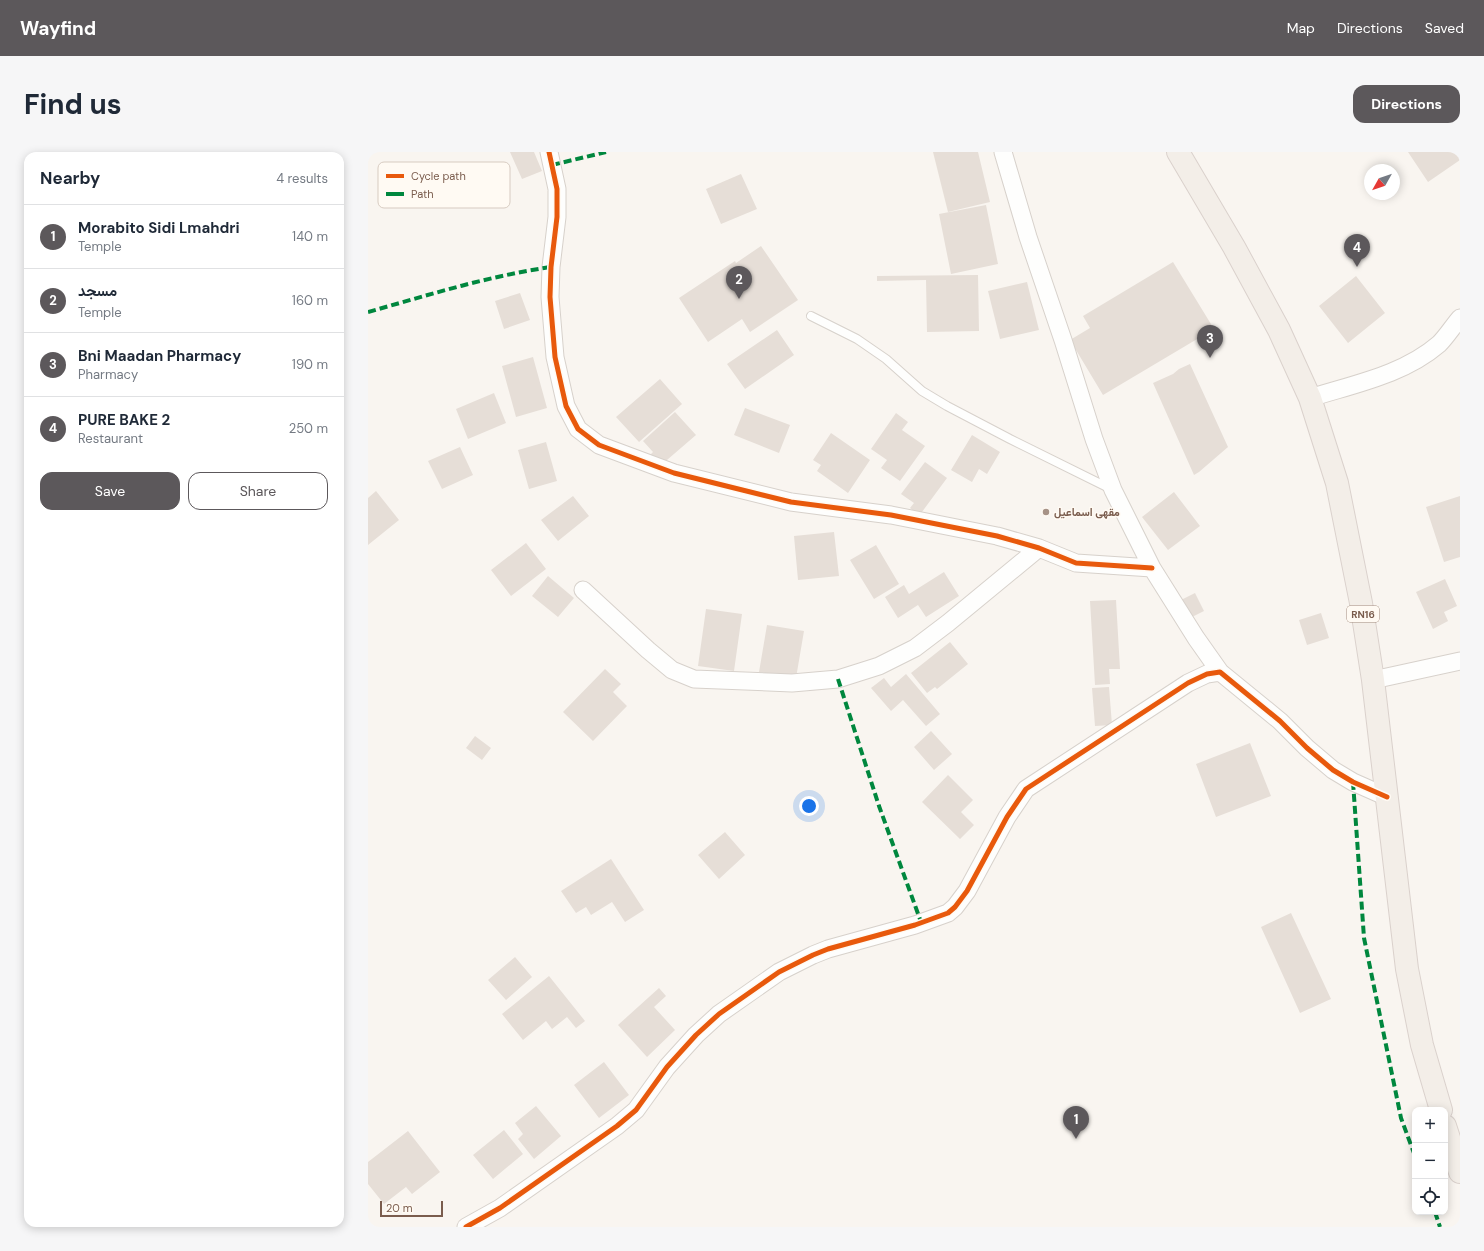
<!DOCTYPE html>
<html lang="en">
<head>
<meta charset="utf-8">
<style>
	:root { --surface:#fff; --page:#f6f6f7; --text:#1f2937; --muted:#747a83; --line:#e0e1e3; --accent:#5c585b }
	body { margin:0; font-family:"DM Sans",Vazirmatn,sans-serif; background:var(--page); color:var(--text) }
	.controls { position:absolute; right:12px; bottom:12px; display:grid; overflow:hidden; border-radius:8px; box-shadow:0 2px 10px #0003 }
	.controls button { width:36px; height:36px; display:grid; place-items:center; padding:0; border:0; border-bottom:1px solid var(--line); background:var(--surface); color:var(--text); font:20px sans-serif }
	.compass { position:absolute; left:996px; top:12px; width:36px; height:36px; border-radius:50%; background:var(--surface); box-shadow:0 2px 10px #0003; rotate:230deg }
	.scale { position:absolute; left:12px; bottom:10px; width:63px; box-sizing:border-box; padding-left:4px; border:2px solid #7a5c4d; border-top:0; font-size:11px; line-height:14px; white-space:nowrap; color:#7a5c4d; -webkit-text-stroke:3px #fffaf3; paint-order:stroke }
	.you { position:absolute; left:441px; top:654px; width:14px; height:14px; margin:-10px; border:3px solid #fff; border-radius:50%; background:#1a73e8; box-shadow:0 0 0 6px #1a73e833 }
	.badge { display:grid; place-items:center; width:26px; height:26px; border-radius:50%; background:var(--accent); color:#fff; font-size:13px; font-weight:700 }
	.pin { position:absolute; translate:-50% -33px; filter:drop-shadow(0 1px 2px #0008) }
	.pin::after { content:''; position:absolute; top:21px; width:14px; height:12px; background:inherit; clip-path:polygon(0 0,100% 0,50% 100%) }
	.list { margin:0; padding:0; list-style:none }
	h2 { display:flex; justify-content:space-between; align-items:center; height:52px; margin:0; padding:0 16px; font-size:17px }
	h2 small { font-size:13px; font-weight:400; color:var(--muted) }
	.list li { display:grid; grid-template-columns:26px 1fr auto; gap:12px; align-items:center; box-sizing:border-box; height:64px; padding:0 16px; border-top:1px solid var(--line) }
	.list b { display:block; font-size:15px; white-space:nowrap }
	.list p { margin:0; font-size:13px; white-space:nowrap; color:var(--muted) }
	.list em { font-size:13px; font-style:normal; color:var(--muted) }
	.actions { display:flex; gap:8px; padding:12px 16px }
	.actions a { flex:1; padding:9px 0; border:1px solid var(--accent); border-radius:12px; text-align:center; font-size:14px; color:var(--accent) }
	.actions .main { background:var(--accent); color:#fff }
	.icon { flex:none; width:22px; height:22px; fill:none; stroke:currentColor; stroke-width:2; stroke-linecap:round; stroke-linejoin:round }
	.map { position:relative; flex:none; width:1092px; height:1075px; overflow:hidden; border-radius:12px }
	header { display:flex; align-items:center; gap:24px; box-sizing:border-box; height:56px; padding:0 20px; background:var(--accent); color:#fff }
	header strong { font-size:19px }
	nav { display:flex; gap:22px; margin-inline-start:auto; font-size:14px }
	.intro { display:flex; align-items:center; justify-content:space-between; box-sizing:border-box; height:96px; padding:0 24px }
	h1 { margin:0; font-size:28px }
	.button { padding:10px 18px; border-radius:12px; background:var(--accent); color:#fff; font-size:14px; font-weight:700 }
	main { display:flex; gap:24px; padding:0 24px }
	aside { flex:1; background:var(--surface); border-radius:12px; box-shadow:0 2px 10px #0003 }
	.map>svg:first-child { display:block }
	.building { fill:#e6ded7 }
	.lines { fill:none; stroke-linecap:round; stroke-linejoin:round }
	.service-casing { stroke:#d7d1cb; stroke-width:10 }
	.minor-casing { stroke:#d7d1cb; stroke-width:19 }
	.primary-casing { stroke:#dad1cc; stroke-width:24 }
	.service { stroke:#fefefd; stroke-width:8 }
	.minor { stroke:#fefefd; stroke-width:17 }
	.primary { stroke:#f3eee8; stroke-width:22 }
	.quiet { stroke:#00873e; stroke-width:4; stroke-dasharray:8 4; stroke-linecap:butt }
	.cycleway-casing { stroke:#fffaf3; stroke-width:8 }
	.cycleway { stroke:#e8590c; stroke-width:5 }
	.poi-dot { fill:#a69286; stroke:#fffaf3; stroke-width:1.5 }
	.labels { text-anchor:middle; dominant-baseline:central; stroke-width:3; stroke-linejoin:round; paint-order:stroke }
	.shield { fill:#fffaf3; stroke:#a28b7f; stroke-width:1 }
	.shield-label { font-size:10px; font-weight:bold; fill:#7a5c4d }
	.poi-label { font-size:11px; font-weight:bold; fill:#7a5c4d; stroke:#fffaf3; text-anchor:start }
	.key { fill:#fffaf3; stroke:#d7cbc1; stroke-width:1 }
	.key-label { font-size:11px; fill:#7a5c4d }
</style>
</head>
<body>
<header>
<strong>Wayfind</strong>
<nav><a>Map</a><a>Directions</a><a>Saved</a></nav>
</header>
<div class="intro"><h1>Find us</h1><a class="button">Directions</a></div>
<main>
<aside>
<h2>Nearby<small>4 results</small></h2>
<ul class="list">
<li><span class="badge">1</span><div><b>Morabito Sidi Lmahdri</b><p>Temple</p></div><em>140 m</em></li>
<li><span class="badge">2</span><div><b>مسجد</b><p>Temple</p></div><em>160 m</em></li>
<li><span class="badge">3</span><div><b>Bni Maadan Pharmacy</b><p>Pharmacy</p></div><em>190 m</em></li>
<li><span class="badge">4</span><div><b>PURE BAKE 2</b><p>Restaurant</p></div><em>250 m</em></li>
</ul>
<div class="actions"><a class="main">Save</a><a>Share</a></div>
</aside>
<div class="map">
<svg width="1092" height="1075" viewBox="0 0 1092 1075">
	<rect width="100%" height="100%" fill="#f9f5f0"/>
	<path class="building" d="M142 0H166L174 19 154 27Z
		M565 0H610L622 50 580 60Z
		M1040 0H1091L1092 8 1060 30Z
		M373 22 389 57 353 72 338 37Z
		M618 53 630 112 583 122 571 62Z
		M393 94 430 148 382 180 374 167 340 190 311 146 367 109 368 111Z
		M805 110 846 177 735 243 702 188 722 176 715 164Z
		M610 123 611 179 559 180 558 128 509 129V124Z
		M988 124 1017 161 980 191 951 154Z
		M659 130 671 178 632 187 620 139Z
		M152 141 162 168 136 177 127 149Z
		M409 178 426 203 377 237 359 212Z
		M165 205 179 256 148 265 134 214Z
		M822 212 860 295 831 320 826 323 785 231 805 222 811 217Z
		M292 227 314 252 271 290 248 265Z
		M126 241 138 271 100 287 88 257Z
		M377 256 422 273 411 301 366 283Z
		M307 260 328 283 292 314 282 303 285 300 275 289Z
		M528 261 540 270 534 278 557 294 532 329 513 316 519 308 503 297Z
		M463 281 502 308 480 341 449 319 453 313 445 308Z
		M604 283 632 300 619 322 611 317 604 330 583 318Z
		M178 290 189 329 161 337 150 298Z
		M92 295 105 323 74 337 60 309Z
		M557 310 579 326 551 364 542 356 546 351 533 342Z
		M8 339 31 368 0 393V346Z
		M806 340 832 374 800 398 774 365Z
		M205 344 221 364 190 389 173 368Z
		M1092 344V405L1076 410 1058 355Z
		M466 380 471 424 430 428 426 384Z
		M158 391 178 417 143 444 123 418Z
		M508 393 531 432 506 447 482 408Z
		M576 420 591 444 558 465 550 453 530 466 517 445 536 433 541 442Z
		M180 424 206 446 190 465 164 444Z
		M1077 427 1089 454 1076 460 1080 469 1065 477 1048 440Z
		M827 441 836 459 820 467 811 449Z
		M748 448 752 517H741L742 532 727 533 722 449Z
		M338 457 374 462 366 519 330 514Z
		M953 461 961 486 939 493 931 468Z
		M399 473 436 479 428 526 391 520Z
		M582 490 600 512 569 537 567 535 559 541 543 521Z
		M237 517 253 532 245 540 259 554 225 589 195 560Z
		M538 522 572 562 558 574 535 548 523 559 503 536 516 526 523 535Z
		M741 535 744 573 727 574 724 536Z
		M563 579 584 602 566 618 546 595Z
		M107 584 123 596 114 608 98 596Z
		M882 591 903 644 848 665 828 612Z
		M580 623 605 648 593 660 606 673 592 687 554 650Z
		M357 680 377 703 351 727 330 703Z
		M243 707 276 758 257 770 244 750 223 763 218 755 208 761 193 739Z
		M923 761 963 847 932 861 893 775Z
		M147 805 164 825 138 848 120 828Z
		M181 824 217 869 208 876 199 865 184 877 178 869 155 888 134 862Z
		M291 836 298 844 286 855 307 878 279 905 250 873Z
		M236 910 261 943 231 966 206 933Z
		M168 954 193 984 166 1007 150 987 155 982 147 971Z
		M136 978 155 1002 125 1027 105 1003Z
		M40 979 72 1020 44 1042 38 1035 16 1052 0 1032V1010Z"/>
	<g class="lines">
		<defs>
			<path id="service" d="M443 164 489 187 518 207 554 239 579 254 642 287 743 337"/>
			<path id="minor" d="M181 0 189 37V65L183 115 182 145 187 205 198 254 210 277 231 293 306 321 423 350 523 363 629 384 671 396 708 411 784 416
				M635 0 660 85 695 188 726 287 745 338 784 416 828 486 852 520
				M942 246C986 232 1035 223 1071 192 1079 184 1085 174 1092 166
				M215 438 280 498 304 518 326 527 424 531 470 527 511 514 547 496 580 471 671 396
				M1005 528 1092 509
				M98 1075 132 1056 249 974 268 958 299 915 328 883 351 862 411 820 445 803 460 797 547 773 580 761 587 755 599 739 639 665 658 637 820 531 839 522 852 520 912 569 939 596 965 618 985 630 1019 645"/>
			<path id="primary" d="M810 0 866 95 911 178 942 246 969 331 993 451 1005 528 1039 817 1054 893 1073 958
				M1077 974 1092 1020"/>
		</defs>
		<use href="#service" class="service-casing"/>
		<use href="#minor" class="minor-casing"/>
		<use href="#primary" class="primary-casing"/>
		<use href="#service" class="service"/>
		<use href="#minor" class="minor"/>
		<use href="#primary" class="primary"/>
		<path class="quiet" d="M184 13 238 0
			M0 160C61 143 120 124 183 115
			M470 527 511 654 553 770
			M985 630 996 786 1033 966 1047 1004
			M1067 1060 1072 1075"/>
		<defs>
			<path id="cycleway" d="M181 0 189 37V65L183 115 182 145 187 205 198 254 210 277 231 293 306 321 423 350 523 363 629 384 671 396 708 411 784 416
				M98 1075 132 1056 249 974 268 958 299 915 328 883 351 862 411 820 445 803 460 797 547 773 580 761 587 755 599 739 639 665 658 637 820 531 839 522 852 520 912 569 939 596 965 618 985 630 1019 645"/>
		</defs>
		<use href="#cycleway" class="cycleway-casing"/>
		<use href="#cycleway" class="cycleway"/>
	</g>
	<circle class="poi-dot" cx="678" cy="360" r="4"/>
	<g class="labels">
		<rect class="shield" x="979" y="454" width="32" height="16" rx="3"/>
		<g class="shield-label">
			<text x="995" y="462">RN16</text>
		</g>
		<g class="poi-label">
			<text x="686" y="360">مقهى اسماعيل</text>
		</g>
	</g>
	<rect x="10" y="10" width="132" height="46" rx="6" class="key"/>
	<rect x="18" y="22" width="18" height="4" fill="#e8590c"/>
	<rect x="18" y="40" width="18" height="4" fill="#00873e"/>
	<g class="key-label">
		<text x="43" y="28">Cycle path</text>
		<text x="43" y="46">Path</text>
	</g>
</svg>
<div class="controls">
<button>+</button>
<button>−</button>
<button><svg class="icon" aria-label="locate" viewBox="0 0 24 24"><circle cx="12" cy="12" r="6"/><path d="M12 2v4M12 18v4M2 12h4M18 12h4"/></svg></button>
</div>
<svg class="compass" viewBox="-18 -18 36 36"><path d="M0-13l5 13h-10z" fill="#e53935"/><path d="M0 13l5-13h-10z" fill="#747a83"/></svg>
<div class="scale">20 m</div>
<div class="you"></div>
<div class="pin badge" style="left:708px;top:987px">1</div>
<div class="pin badge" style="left:371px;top:147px">2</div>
<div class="pin badge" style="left:842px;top:206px">3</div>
<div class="pin badge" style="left:989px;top:115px">4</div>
</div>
</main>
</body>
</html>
